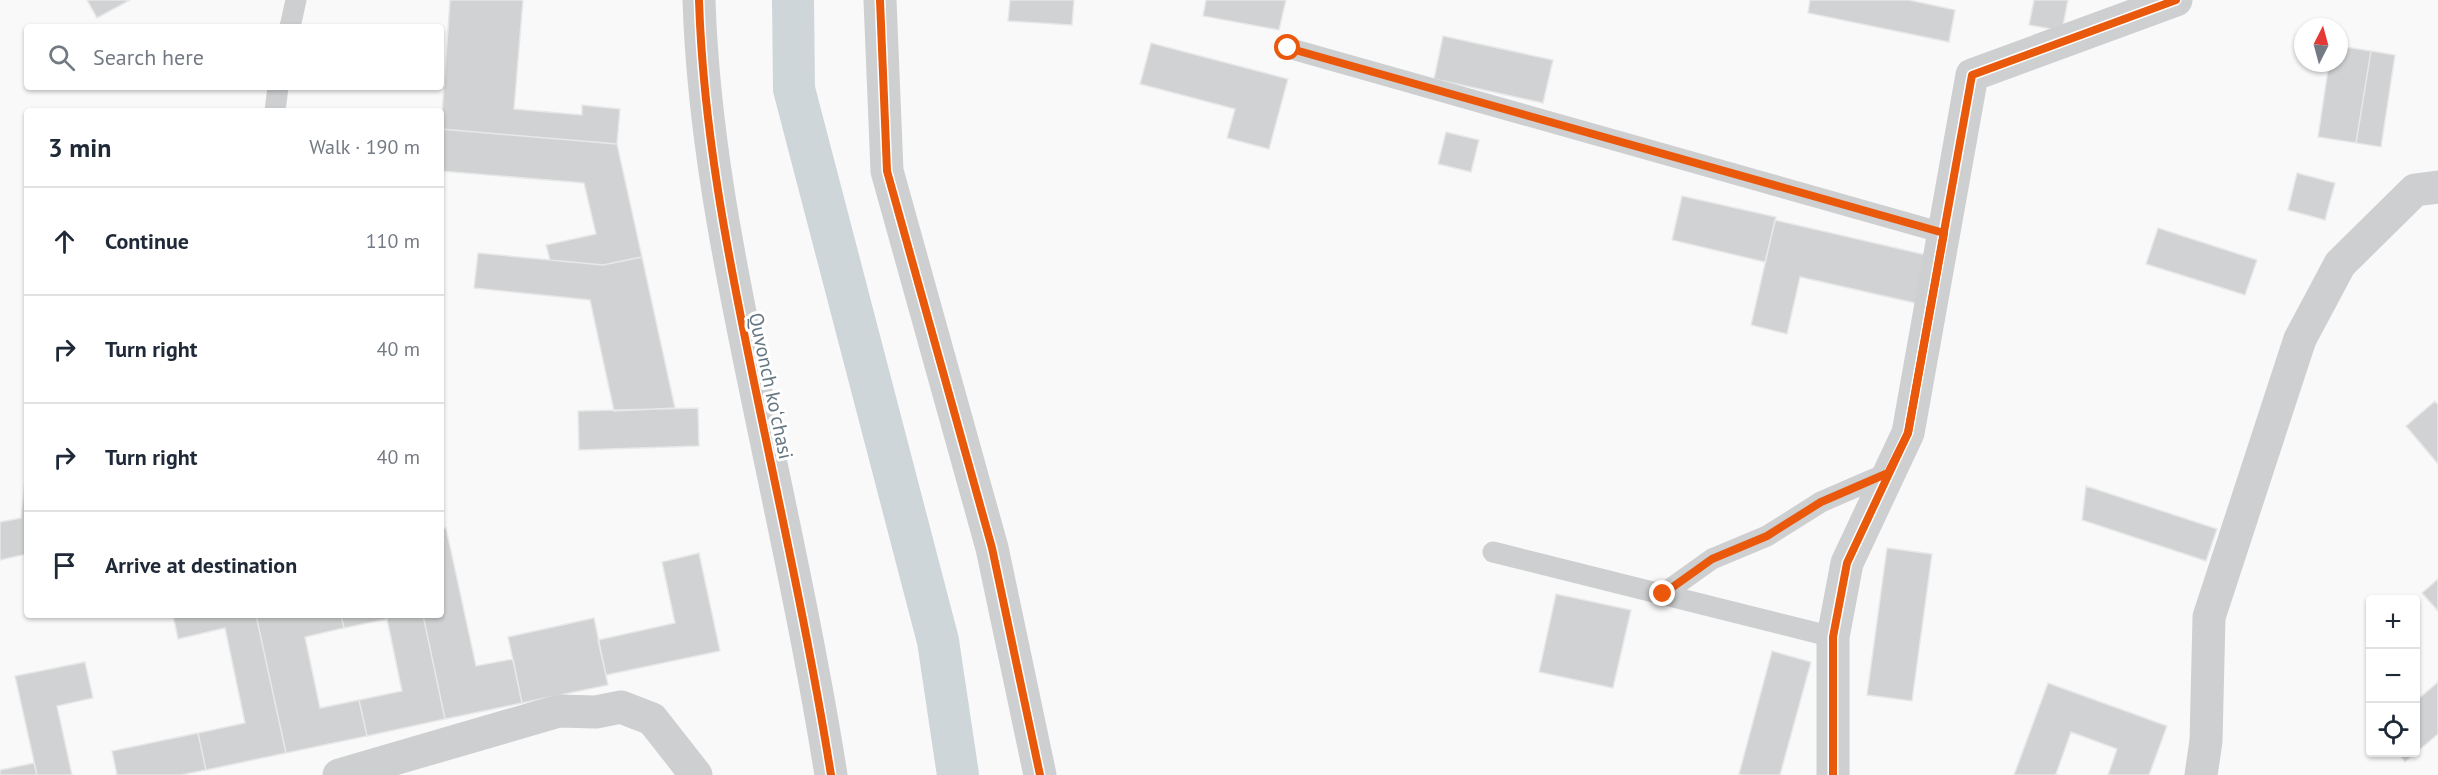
<!DOCTYPE html>
<html lang="en">
<head>
<meta charset="utf-8">
<style>
	:root { --surface:#fff; --page:#f6f6f7; --text:#1f2937; --muted:#747a83; --line:#e0e1e3 }
	body { margin:0; font-family:"PT Sans",sans-serif; background:var(--page); color:var(--text) }
	.controls { position:absolute; right:18px; bottom:18px; display:grid; overflow:hidden; border-radius:6px; box-shadow:0 2px 4px #0004 }
	.controls button { width:54px; height:54px; display:grid; place-items:center; padding:0; border:0; border-bottom:2px solid var(--line); background:var(--surface); color:var(--text); font:30px sans-serif }
	.compass { position:absolute; left:2294px; top:18px; width:54px; height:54px; border-radius:50%; background:var(--surface); box-shadow:0 2px 4px #0004; rotate:6deg }
	.stop { position:absolute; width:18px; height:18px; margin:-14px; border:4px solid #ea580c; border-radius:50%; background:#fff }
	.stop.end { background:#ea580c; border-color:#fff; box-shadow:0 2px 6px #0008 }
	.list { margin:0; padding:0; list-style:none }
	h2 { display:flex; justify-content:space-between; align-items:center; height:78px; margin:0; padding:0 24px; font-size:26px }
	h2 small { font-size:20px; font-weight:400; color:var(--muted) }
	.list li { display:grid; grid-template-columns:39px 1fr auto; gap:18px; align-items:center; box-sizing:border-box; height:108px; padding:0 24px; border-top:2px solid var(--line) }
	.list b { display:block; font-size:22px; white-space:nowrap }
	.list em { font-size:20px; font-style:normal; color:var(--muted) }
	.icon { flex:none; width:33px; height:33px; fill:none; stroke:currentColor; stroke-width:2; stroke-linecap:round; stroke-linejoin:round }
	.map { position:relative; flex:none; width:2438px; height:775px; overflow:hidden }
	.search { position:absolute; background:var(--surface); box-shadow:0 2px 4px #0004; left:24px; top:24px; width:420px; height:66px; display:flex; align-items:center; gap:15px; box-sizing:border-box; padding:0 21px; border-radius:6px; color:var(--muted); font-size:22px }
	.panel { position:absolute; background:var(--surface); box-shadow:0 2px 4px #0004; left:24px; top:108px; width:420px; height:510px; border-radius:6px }
	.map>svg:first-child { display:block }
	.lines { fill:none; stroke-linecap:round; stroke-linejoin:round }
	.canal { stroke:#ced6d9; stroke-width:42 }
	.building { fill:#d0d2d3; stroke:#e8e8e8; stroke-width:1.5 }
	.lane { stroke:#cecfd0; stroke-width:21 }
	.street { stroke:#cecfd0; stroke-width:33 }
	.cycleway-casing { stroke:#fff; stroke-width:11 }
	.cycleway { stroke:#e8590c; stroke-width:8 }
	.route { stroke:#ea580c; stroke-width:8 }
	.labels { text-anchor:middle; dominant-baseline:central; stroke-width:6; stroke-linejoin:round; paint-order:stroke }
	.street-label { font-size:20px; fill:#657683; stroke:#fff }
</style>
</head>
<body>
<div class="map">
<svg width="2438" height="775" viewBox="0 0 2438 775">
	<rect width="100%" height="100%" fill="#f9f9f9"/>
	<g class="lines">
		<path class="canal" d="M793 0 794 89 938 641 958 775"/>
	</g>
	<path class="building" d="M87 0H130L97 18Z
		M450 0H523L514 109 582 115V105L620 109 617 144 441 129Z
		M1010 0H1074L1072 25 1008 21Z
		M1206 0H1286L1279 30 1203 16Z
		M1810 0H1909L1955 10 1949 42 1808 13Z
		M2034 0H2068L2062 31 2029 25Z
		M1443 36 1553 60 1543 103 1434 79Z
		M1151 43 1288 79 1269 149 1227 138 1235 109 1140 84Z
		M2339 46 2371 51 2356 143 2318 137 2329 63H2339Z
		M2371 51 2395 55 2381 147 2356 143Z
		M441 129 617 144 642 257 603 265 550 260 546 245 596 234 584 183 441 171Z
		M1446 132 1479 140 1471 172 1438 164Z
		M2297 173 2335 183 2325 220 2288 210Z
		M1682 196 1776 217 1765 262 1672 240Z
		M1775 220 1935 257 1924 305 1800 277 1787 334 1751 325Z
		M2158 228 2257 260 2245 295 2146 264Z
		M478 253 603 265 642 257 675 408 614 411 590 300 474 288Z
		M2435 401 2438 405V464L2406 426Z
		M698 408 699 446 579 450 578 411Z
		M27 460V554L0 560V522L21 518Z
		M2086 486 2217 529 2206 561 2082 520Z
		M446 528 476 666 513 659 522 703 445 719 423 615H441V529Z
		M1887 548 1932 554 1912 701 1867 695Z
		M699 553 720 651 606 675 598 640 675 623 662 562Z
		M2438 579V611L2422 593Z
		M1556 594 1631 610 1613 688 1539 672Z
		M173 615H256L286 753 206 770 198 733 245 723 225 628 178 639Z
		M256 615H341L344 628 305 637 320 708 359 700 367 736 286 753Z
		M341 615H423L445 719 367 736 359 700 402 691 387 619 344 628Z
		M594 618 608 685 522 703 508 637Z
		M1772 651 1811 662 1780 775H1742L1739 774Z
		M85 662 93 698 57 706 72 775H37L15 676Z
		M2438 682V734L2405 762 2397 752H2416V701Z
		M2048 683 2167 726 2149 775H2108L2117 749 2071 732 2056 774 2058 775H2014Z
		M198 733 206 770 181 775H117L112 751Z
		M34 763 37 775H0V770Z"/>
	<g class="lines">
		<path class="lane" d="M290 27 296 0
			M1288 48 1943 233
			M275 111 278 87
			M1493 552 1833 637
			M1663 594 1712 559 1767 536 1821 502 1888 473"/>
		<path class="street" d="M699 0C703 129 728 256 754 382 781 513 810 643 831 775
			M880 0 887 171 992 548 1040 775
			M339 775 559 711 596 712 621 707 652 719 696 775
			M1833 775V637L1847 563 1908 433 1972 75 2176 0
			M2201 775 2206 741 2209 617 2300 339 2340 264 2415 190 2438 187"/>
		<defs>
			<path id="cycleway" d="M699 0C703 129 728 256 754 382 781 513 810 643 831 775
				M880 0 887 171 992 548 1040 775
				M1833 775V637L1847 563 1908 433 1972 75 2176 0"/>
		</defs>
		<use href="#cycleway" class="cycleway-casing"/>
		<use href="#cycleway" class="cycleway"/>
	</g>
	<g class="lines">
		<path class="route" d="M1288 48 1944 233 1908 433 1888 473 1821 502 1767 536 1712 559 1663 594"/>
	</g>
	<g class="labels">
		<g class="street-label">
			<text transform="translate(771 386) rotate(78)">Quvonch koʻchasi</text>
		</g>
	</g>
</svg>
<div class="controls">
<button>+</button>
<button>−</button>
<button><svg class="icon" aria-label="locate" viewBox="0 0 24 24"><circle cx="12" cy="12" r="6"/><path d="M12 2v4M12 18v4M2 12h4M18 12h4"/></svg></button>
</div>
<svg class="compass" viewBox="-18 -18 36 36"><path d="M0-13l5 13h-10z" fill="#e53935"/><path d="M0 13l5-13h-10z" fill="#747a83"/></svg>
<div class="stop" style="left:1288px;top:48px"></div>
<div class="stop end" style="left:1663px;top:594px"></div>
<div class="search"><svg class="icon" aria-label="search" viewBox="0 0 24 24"><circle cx="10" cy="10" r="6"/><path d="M15 15l6 6"/></svg>Search here</div>
<section class="panel">
<h2>3 min<small>Walk · 190 m</small></h2>
<ul class="list">
<li><svg class="icon" aria-label="ahead" viewBox="0 0 24 24"><path d="M12 20V5M6 11l6-6 6 6"/></svg><div><b>Continue</b></div><em>110 m</em></li>
<li><svg class="icon" aria-label="right" viewBox="0 0 24 24"><path d="M7 20v-9h11M14 6l5 5-5 5"/></svg><div><b>Turn right</b></div><em>40 m</em></li>
<li><svg class="icon" aria-label="right" viewBox="0 0 24 24"><path d="M7 20v-9h11M14 6l5 5-5 5"/></svg><div><b>Turn right</b></div><em>40 m</em></li>
<li><svg class="icon" aria-label="arrive" viewBox="0 0 24 24"><path d="M6 21V4h12l-3 4 3 4H6"/></svg><div><b>Arrive at destination</b></div></li>
</ul>
</section>
</div>
</body>
</html>
